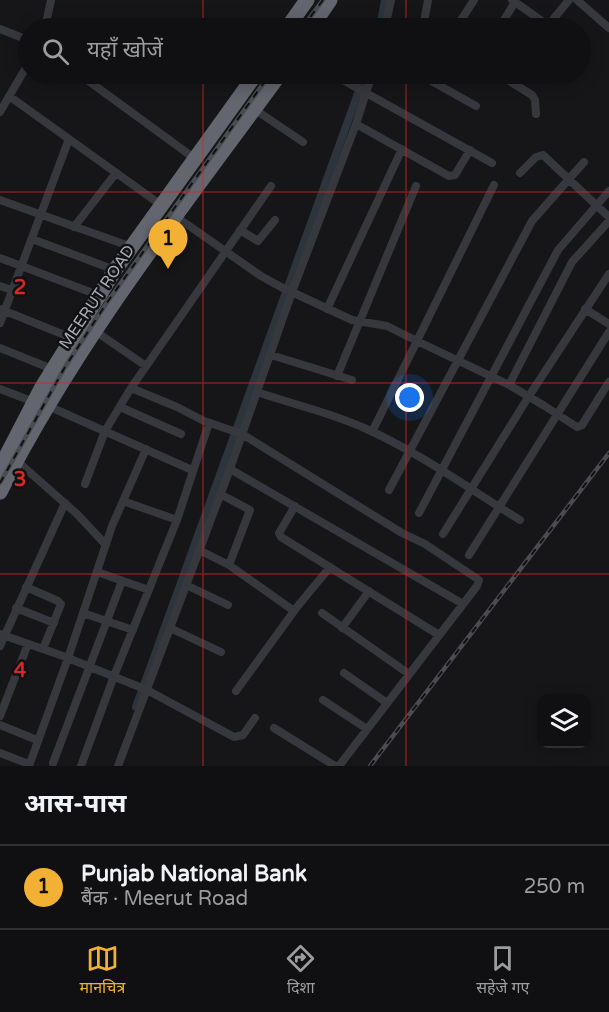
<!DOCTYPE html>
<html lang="hi">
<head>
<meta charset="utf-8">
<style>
	:root { --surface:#101012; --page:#1e1e20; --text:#f1f3f6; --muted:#9c9d9f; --line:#303032; --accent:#f2b134 }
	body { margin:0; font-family:"Varela Round","Noto Sans Devanagari",sans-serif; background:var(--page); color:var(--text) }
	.controls { position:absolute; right:18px; bottom:18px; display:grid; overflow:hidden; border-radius:12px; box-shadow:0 3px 15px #0003 }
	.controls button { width:54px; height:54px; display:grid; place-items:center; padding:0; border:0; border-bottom:2px solid var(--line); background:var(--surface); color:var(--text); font:30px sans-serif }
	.you { position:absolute; left:410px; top:398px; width:21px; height:21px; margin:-15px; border:4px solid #fff; border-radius:50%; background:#1a73e8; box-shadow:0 0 0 9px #1a73e833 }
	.badge { display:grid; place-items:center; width:39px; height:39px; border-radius:50%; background:var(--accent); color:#111; font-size:20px; font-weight:700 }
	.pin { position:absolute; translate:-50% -50px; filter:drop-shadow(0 2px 3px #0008) }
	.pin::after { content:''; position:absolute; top:32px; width:21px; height:18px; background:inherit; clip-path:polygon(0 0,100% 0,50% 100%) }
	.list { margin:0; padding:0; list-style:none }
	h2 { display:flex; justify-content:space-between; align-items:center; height:78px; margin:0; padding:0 24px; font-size:26px }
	h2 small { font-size:20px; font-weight:400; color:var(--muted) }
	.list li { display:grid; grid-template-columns:39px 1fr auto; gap:18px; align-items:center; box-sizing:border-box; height:84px; padding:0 24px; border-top:2px solid var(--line) }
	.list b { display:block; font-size:22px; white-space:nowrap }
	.list p { margin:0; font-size:20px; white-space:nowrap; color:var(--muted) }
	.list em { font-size:20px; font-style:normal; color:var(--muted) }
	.icon { flex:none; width:33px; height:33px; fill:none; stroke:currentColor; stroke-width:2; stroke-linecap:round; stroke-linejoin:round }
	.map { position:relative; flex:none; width:609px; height:766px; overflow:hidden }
	.search { position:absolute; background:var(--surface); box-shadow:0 3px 15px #0003; left:18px; right:18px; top:18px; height:66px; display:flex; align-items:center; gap:15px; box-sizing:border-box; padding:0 21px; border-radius:33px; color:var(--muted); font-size:22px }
	.sheet { height:162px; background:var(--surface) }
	nav { display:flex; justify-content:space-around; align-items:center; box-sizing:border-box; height:84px; border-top:2px solid var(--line); background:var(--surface); font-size:16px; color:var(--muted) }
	nav a { display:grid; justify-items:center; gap:3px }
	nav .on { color:var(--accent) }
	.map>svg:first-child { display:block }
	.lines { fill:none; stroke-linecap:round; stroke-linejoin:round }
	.canal { stroke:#2c353c; stroke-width:8 }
	.street { stroke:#37383d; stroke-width:8 }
	.highway { stroke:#63666e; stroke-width:15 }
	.rail-casing { stroke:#4a4c52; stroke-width:4.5 }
	.rail { stroke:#111113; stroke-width:2; stroke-dasharray:7; stroke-linecap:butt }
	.grid { fill:none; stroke:#d62828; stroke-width:1.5; stroke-opacity:0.55 }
	.labels { text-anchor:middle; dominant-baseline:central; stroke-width:5; stroke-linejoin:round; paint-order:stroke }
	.street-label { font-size:16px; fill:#a8adb8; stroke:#111113 }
	.grid-label { font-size:20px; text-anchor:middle; font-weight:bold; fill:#d62828; stroke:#111113; stroke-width:5; stroke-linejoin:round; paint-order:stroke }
</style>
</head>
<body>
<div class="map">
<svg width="609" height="766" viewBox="0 0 609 766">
	<rect width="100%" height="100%" fill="#161618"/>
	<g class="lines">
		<path class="canal" d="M380 28 385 0
			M136 707 365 74"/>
		<path class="street" d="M512 0 552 28
			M577 0 609 28
			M387 21 415 28
			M45 28 51 0
			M385 28 391 0
			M423 28 428 0
			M456 28 474 0
			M499 28 515 2
			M546 28 569 0
			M0 29 28 40
			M79 74 194 158
			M332 74 492 163
			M419 74 476 106
			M498 74 532 95 535 100 536 114
			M9 96 161 205
			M254 109 303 142
			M0 112 28 64
			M356 124 449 176 455 175 470 150
			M520 173 536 157 543 155 609 217
			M0 200 132 247
			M175 216 261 276 281 287 352 320 387 326 417 341 509 385 543 405 577 427 582 425 609 382
			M74 227 116 173
			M240 230 258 241 275 220
			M32 239 115 270
			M0 258 114 301
			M0 286 12 290
			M0 309 72 338
			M327 309 402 149
			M585 309 609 324
			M0 323 69 139
			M95 331 146 366
			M0 348 52 369
			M271 355 352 380
			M337 376 416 186
			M509 385 572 262 609 221
			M131 388 177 407 204 421 242 434 402 533 425 544 479 580 477 586 339 766
			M0 389 34 402
			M257 392C292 404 328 412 362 427 417 451 468 488 520 520
			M48 406 192 470
			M120 407 181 434
			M372 432 494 185
			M17 461 77 514 106 545
			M230 469 463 604
			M85 484 105 431 131 388 271 186
			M389 490 532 221 584 162
			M220 494 250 510 229 565
			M123 501 177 520
			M295 506 279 533 281 537 439 635
			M419 513 558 250 609 191
			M443 534 529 396 609 274
			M199 550 229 565 294 611
			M469 555 609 332
			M97 572 149 590
			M186 585 228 605
			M26 587 58 601 61 604 43 649
			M16 608 54 623
			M83 613 133 630
			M322 613 409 674
			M170 628 221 652
			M342 628 369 591
			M0 634 63 656 147 690 234 737 243 735 255 718
			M0 646 65 503
			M344 673 387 703
			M236 691 297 607 330 567
			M323 700 367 729
			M0 716 28 644
			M0 725 37 740
			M274 728 335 766
			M0 753 29 764
			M53 763 122 581
			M29 766 68 658 112 526 146 449
			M81 766 114 676 177 520 209 423
			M118 766 230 469 292 292 356 124 372 74"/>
		<path class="highway" d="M287 28 307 0
			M311 28 330 0
			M0 468 42 387 115 270 256 74
			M0 492C76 342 181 209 280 74"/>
		<defs>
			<path id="rail" d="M302 28 323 0
				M0 483 65 367 106 304 270 74
				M370 766 609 453"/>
		</defs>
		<use href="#rail" class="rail-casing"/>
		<use href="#rail" class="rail"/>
	</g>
	<path class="grid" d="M203 0V28M406 0V28M203 74V766M406 74V766M0 192H609M0 383H609M0 574H609"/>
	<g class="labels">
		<g class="street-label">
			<text transform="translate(97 297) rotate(-56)">MEERUT ROAD</text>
		</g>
	</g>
	<g class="grid-label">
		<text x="20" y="294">2</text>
		<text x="20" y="486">3</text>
		<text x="20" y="677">4</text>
	</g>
</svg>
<div class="controls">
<button><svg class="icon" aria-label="layers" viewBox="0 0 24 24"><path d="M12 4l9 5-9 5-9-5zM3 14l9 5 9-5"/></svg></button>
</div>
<div class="you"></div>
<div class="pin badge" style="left:168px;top:269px">1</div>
<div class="search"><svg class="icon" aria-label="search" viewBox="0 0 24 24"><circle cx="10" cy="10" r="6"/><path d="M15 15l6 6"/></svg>यहाँ खोजें</div>
</div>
<section class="sheet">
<h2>आस-पास<small></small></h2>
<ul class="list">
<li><span class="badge">1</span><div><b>Punjab National Bank</b><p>बैंक · Meerut Road</p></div><em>250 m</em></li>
</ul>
</section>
<nav>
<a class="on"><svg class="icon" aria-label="map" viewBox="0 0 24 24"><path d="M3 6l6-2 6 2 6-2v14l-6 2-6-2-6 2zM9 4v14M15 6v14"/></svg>मानचित्र</a>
<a><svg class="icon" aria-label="directions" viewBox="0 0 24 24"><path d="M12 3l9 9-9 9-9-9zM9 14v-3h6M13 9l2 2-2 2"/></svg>दिशा</a>
<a><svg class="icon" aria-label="saved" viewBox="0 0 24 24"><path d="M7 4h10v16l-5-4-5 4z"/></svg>सहेजे गए</a>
</nav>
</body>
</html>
